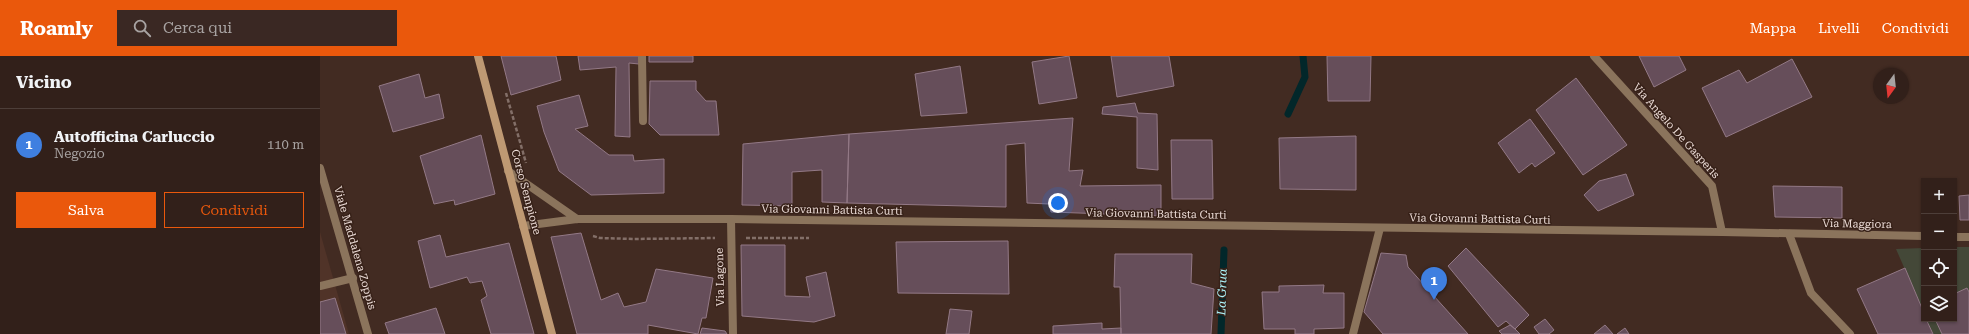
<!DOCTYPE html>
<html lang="it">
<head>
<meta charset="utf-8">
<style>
	:root { --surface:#32201a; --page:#3a2823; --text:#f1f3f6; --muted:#a8a3a2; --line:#4d3e39; --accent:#ea580c }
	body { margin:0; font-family:"Roboto Serif",serif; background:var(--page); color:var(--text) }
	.controls { position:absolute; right:12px; bottom:12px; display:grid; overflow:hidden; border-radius:0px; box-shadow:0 1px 3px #0004 }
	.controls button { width:36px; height:36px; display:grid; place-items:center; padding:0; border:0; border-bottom:1px solid var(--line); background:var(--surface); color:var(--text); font:20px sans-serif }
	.compass { position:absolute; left:1553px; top:12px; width:36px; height:36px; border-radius:50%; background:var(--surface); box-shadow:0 1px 3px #0004; rotate:195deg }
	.you { position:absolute; left:738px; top:147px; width:14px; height:14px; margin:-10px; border:3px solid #fff; border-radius:50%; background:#1a73e8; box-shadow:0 0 0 6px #1a73e833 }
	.badge { display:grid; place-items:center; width:26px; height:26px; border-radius:50%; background:var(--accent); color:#fff; font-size:13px; font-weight:700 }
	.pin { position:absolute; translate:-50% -33px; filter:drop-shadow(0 1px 2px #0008) }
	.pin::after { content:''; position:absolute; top:21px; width:14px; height:12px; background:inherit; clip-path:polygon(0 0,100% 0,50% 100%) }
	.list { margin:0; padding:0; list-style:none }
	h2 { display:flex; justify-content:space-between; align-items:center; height:52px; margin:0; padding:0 16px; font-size:17px }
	h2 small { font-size:13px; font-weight:400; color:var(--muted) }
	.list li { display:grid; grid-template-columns:26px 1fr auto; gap:12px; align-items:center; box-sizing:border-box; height:72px; padding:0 16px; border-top:1px solid var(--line) }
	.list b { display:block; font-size:15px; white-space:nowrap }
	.list p { margin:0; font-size:13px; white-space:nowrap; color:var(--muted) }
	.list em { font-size:13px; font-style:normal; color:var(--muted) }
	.actions { display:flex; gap:8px; padding:12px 16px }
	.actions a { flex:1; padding:9px 0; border:1px solid var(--accent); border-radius:0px; text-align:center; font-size:14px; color:var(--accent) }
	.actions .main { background:var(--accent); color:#fff }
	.icon { flex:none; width:22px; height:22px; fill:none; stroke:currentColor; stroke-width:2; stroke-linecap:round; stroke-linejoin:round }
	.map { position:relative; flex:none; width:1649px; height:278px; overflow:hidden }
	header { display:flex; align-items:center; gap:24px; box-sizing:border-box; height:56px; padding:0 20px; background:var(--accent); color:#fff }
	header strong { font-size:19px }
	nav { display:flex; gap:22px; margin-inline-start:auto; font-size:14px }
	.search { width:280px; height:36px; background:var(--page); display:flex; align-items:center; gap:10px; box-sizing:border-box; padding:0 14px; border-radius:0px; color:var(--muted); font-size:15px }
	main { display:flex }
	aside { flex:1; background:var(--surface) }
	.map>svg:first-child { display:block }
	.built { fill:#503328 }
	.green { fill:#444838 }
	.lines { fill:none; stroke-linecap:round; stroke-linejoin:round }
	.stream { stroke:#02272a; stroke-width:7 }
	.building { fill:#664e5a; stroke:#937986 }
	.path { stroke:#836f68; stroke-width:2.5; stroke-dasharray:4 2; stroke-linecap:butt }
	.service { stroke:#8b745c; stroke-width:8 }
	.minor { stroke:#8b745c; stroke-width:8 }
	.tertiary { stroke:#8b745c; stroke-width:8 }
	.secondary { stroke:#be9973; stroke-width:8 }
	.labels { text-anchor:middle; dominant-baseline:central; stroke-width:3; stroke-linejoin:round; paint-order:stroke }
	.street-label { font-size:11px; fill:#ebdbd6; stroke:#372118 }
	.water-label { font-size:12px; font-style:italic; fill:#abf2f8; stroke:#372118 }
</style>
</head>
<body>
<header>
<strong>Roamly</strong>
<div class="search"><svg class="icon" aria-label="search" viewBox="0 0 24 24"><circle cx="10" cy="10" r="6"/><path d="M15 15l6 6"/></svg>Cerca qui</div>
<nav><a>Mappa</a><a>Livelli</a><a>Condividi</a></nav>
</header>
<main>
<aside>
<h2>Vicino<small></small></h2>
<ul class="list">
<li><span class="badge" style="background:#3f7fe0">1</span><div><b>Autofficina Carluccio</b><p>Negozio</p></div><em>110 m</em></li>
</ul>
<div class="actions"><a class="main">Salva</a><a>Condividi</a></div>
</aside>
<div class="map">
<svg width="1649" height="278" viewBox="0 0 1649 278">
	<rect width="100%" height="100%" fill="#422b22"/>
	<path class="built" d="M0 176 29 278H0Z"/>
	<path class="green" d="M1634 191H1649V278H1613L1606 263H1634Z
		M1604 192V257L1576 193Z"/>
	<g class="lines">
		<path class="stream" d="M968 58 985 21 983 0
			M901 278 904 194"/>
	</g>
	<path class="building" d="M181 0H236L241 24 191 39Z
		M258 0H319V8L309 7 310 81 295 80 296 11 260 14Z
		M329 0H373V6H329Z
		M749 0 757 42 719 48 712 6Z
		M791 0H849L854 30 797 41Z
		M1007 0H1051L1050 45H1008Z
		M1319 0H1359L1366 14 1334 31Z
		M1472 3 1492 41 1406 81 1382 32 1419 14 1427 27Z
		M640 10 647 57 601 60 595 18Z
		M99 18 105 42 119 38 124 62 73 76 59 30Z
		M1256 22 1307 89 1263 119 1216 54Z
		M330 25H376V34L386 45H396L399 79H340L329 68Z
		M259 39 268 70 255 73 289 99H313L314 105 344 103V137L271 139 239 115 224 76 217 50Z
		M815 47 818 57 837 58 838 114 817 112V61L782 58 783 51Z
		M753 62 749 115 763 114 760 130 841 129V160L731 156 729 148 707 147 705 87 686 89V151L527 147 529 78Z
		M1210 63 1235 97 1215 111 1212 107 1199 117 1178 87Z
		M529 78 527 147 502 146V114L472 116V150L422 149 423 88Z
		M161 79 175 138 135 149 134 144 114 148 100 100Z
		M1036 80V134L960 133 959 82Z
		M851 84H892L893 143H852Z
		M1306 118 1314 139 1278 155 1264 139 1279 125Z
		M1453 130 1522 131V162L1455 161Z
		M1649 139V164H1640L1639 140Z
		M261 177 281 244 298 237 304 251 326 246 336 213 393 222 386 262H382L378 278 328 269V278H257L231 181Z
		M120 179 126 201 189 187 214 278H171L161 244 167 240 162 225 150 227 147 221 110 232 98 185Z
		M688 185 689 238 578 237 576 186Z
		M421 189H465V240L490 241 486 221 506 216 515 260 494 266 422 260Z
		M1146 192 1209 259 1195 273 1186 265 1178 271 1128 210Z
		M1061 197 1086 199 1088 211 1148 278H1063L1044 256Z
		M795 198H872L871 227 894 233 891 278H801L800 231H794Z
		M1585 212 1604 257V263H1606L1613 278H1558L1537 233Z
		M1004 229 1003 237H1024V272L994 273V278H975V273H944L942 236H959V230Z
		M1647 232 1649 236V278H1622L1615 263H1634V238Z
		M15 242 26 278H0V246Z
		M116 252 125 278H69L65 267Z
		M630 253 652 255 649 278H626Z
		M1225 263 1234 274 1229 278H1219L1214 271Z
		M782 267V273L801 272V278H733V270Z
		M1190 269 1195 273 1200 278H1182L1179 275Z
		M1285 269 1293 278H1274Z
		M382 272 405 275 407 278H380Z
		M1305 272 1309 278H1297Z"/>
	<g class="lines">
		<path class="path" d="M186 37 206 107
			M273 180 280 182 314 183 395 182
			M426 182H489"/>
		<path class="service" d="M0 230 33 222
			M1033 278 1060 172"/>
		<path class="minor" d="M322 0 323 65
			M1274 0 1392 130 1402 176
			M411 163 413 278
			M1469 178 1491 237 1530 278"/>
		<path class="tertiary" d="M0 112 48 278
			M188 115 257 163
			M203 170 257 163H411L1402 176 1604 180
			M1634 181H1649"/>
		<path class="secondary" d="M158 0 232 278"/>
	</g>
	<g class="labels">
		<g class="street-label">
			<text transform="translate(1356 75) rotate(48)">Via Angelo De Gasperis</text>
			<text transform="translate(206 136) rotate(75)">Corso Sempione</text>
			<text transform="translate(512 154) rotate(1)">Via Giovanni Battista Curti</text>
			<text transform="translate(836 158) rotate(1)">Via Giovanni Battista Curti</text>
			<text transform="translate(1160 163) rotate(1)">Via Giovanni Battista Curti</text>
			<text transform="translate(1537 168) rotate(1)">Via Maggiora</text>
			<text transform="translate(35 192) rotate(74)">Viale Maddalena Zoppis</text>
			<text transform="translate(400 221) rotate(-91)">Via Lagone</text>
		</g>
		<g class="water-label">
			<text transform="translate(902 236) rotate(-88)">La Grua</text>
		</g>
	</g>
</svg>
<div class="controls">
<button>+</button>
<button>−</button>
<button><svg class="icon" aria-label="locate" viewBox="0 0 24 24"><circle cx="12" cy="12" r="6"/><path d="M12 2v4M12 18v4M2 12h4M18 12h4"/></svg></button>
<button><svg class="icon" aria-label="layers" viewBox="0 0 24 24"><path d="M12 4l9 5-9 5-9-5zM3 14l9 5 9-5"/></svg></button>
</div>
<svg class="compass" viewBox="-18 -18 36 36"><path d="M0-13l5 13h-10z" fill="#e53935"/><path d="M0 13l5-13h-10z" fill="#a8a3a2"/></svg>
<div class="you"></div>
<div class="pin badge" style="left:1114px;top:244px;background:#3f7fe0">1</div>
</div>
</main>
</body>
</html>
